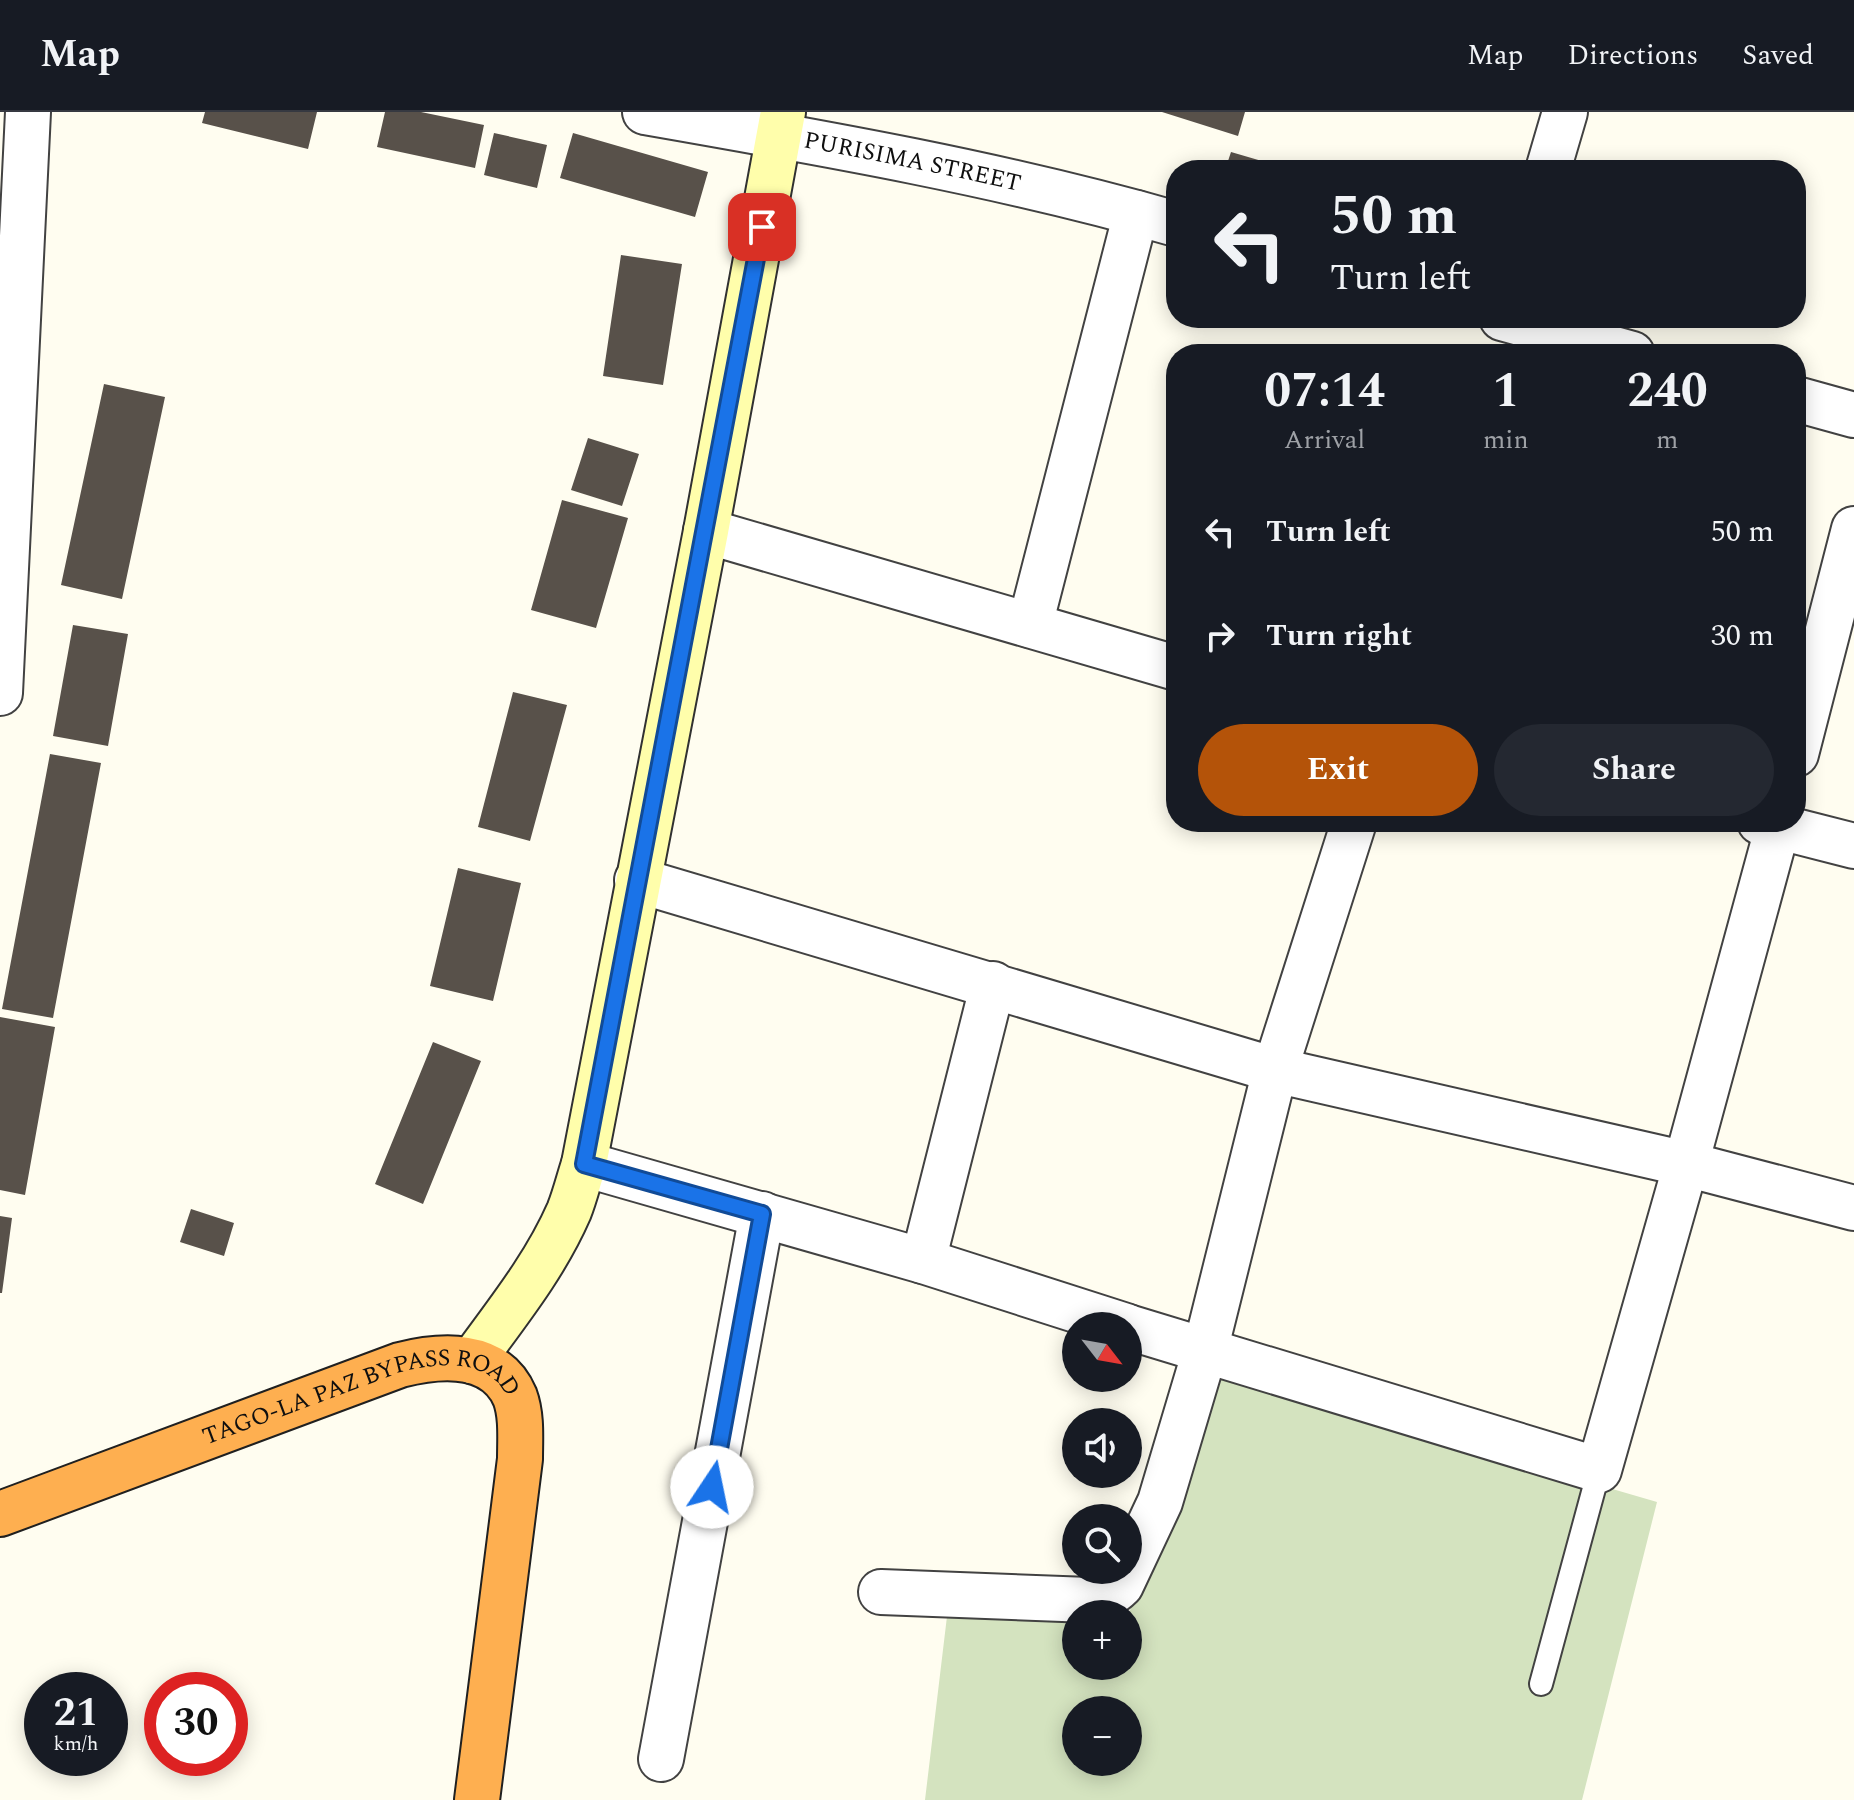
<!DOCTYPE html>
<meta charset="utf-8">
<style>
:root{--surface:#171b24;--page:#242831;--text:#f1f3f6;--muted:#9ea1a6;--line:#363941;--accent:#b45309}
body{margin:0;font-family:Spectral,serif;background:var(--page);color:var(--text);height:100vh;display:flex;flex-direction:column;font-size:30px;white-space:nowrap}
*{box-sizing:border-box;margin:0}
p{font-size:26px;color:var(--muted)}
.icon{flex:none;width:44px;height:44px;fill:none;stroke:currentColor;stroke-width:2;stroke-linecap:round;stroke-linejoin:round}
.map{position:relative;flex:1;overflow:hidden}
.side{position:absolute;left:1166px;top:232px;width:640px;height:488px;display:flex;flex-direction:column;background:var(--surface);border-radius:32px;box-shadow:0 4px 20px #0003}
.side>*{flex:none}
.guide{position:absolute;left:1166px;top:48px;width:640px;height:168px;border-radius:32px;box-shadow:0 4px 20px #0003;background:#171b24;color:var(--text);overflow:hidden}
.needle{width:52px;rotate:121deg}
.buttons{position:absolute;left:1062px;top:1200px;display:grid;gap:16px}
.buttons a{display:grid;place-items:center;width:80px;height:80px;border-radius:50%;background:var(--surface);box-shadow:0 4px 20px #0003;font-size:40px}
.speed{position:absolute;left:24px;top:1560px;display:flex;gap:16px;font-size:40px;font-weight:700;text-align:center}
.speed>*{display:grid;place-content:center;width:104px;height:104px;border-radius:50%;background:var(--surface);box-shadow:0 4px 20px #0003;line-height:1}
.speed small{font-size:20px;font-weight:400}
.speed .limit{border:12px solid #d22;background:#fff;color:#111}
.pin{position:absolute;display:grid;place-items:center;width:68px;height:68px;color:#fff;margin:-34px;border-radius:16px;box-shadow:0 4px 12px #0006}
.me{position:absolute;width:88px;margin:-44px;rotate:11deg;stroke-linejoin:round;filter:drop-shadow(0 0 6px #0008)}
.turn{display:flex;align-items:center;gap:28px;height:168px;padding:0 32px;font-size:36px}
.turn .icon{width:104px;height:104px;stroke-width:2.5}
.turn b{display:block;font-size:56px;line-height:68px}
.eta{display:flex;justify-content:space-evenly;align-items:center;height:136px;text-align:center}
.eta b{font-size:48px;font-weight:700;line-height:56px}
.button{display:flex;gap:16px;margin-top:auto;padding:16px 32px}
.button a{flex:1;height:92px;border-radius:48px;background:var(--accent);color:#fff;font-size:32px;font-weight:700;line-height:92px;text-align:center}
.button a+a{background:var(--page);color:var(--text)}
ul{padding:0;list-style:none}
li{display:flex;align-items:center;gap:24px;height:104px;padding:0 32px}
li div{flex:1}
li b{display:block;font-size:30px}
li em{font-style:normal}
header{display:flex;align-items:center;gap:48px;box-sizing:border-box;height:112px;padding:0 40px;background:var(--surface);border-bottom:2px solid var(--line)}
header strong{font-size:38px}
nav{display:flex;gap:44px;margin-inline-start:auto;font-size:28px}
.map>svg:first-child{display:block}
.cemetery{fill:#d4e3bf;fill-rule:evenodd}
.building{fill:#58514a}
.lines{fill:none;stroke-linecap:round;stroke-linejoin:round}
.lane-casing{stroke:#424242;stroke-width:26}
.street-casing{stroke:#424242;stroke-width:48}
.secondary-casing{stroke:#313131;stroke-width:48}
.highway-casing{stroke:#202020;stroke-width:48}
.lane{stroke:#fff;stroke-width:22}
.street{stroke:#fff;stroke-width:44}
.secondary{stroke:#fffeab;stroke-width:44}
.highway{stroke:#feaf50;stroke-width:44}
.route-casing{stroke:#114b97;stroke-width:20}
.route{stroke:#1a73e8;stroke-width:14}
.labels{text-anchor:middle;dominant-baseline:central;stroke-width:8;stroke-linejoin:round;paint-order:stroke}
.street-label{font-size:24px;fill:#0f0f0f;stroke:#fff}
</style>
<header>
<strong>Map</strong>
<nav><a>Map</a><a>Directions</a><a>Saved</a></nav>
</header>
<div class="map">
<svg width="1854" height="1688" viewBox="0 0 1854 1688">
<rect width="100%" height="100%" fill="#fffdf0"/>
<!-- cemetery -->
<path class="cemetery" d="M 1217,1262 L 1657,1390 L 1582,1688 L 925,1688 L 948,1496 L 1076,1502 L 1076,1554 L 1128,1554 L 1128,1504 ZM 1076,1598 L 1128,1598 L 1128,1650 L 1076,1650 Z"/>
<!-- building -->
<path class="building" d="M 205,0 L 317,0 L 308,37 L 202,11 Z
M 385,0 L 421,0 L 484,13 L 475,56 L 377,35 Z
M 1162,0 L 1245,0 L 1238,24 Z
M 494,21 L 547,33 L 537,76 L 484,63 Z
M 573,21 L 708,60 L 695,105 L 560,66 Z
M 1231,40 L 1289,57 L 1288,58 L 1225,58 Z
M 621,143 L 682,152 L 663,273 L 603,264 Z
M 104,272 L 165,285 L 122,487 L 61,473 Z
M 588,326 L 639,342 L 622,394 L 571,378 Z
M 562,388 L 628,406 L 596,516 L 531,498 Z
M 73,513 L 128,522 L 108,634 L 53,624 Z
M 513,580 L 567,593 L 530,729 L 478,715 Z
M 50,642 L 101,651 L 53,906 L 2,897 Z
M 458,756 L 521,771 L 493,889 L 430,874 Z
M 0,905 L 55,915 L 25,1083 L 0,1078 Z
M 433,930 L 481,949 L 423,1092 L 375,1072 Z
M 191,1097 L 234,1111 L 224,1144 L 180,1130 Z
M 0,1104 L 12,1106 L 2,1181 L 0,1181 Z"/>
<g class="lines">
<!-- lane casing -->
<g class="lane-casing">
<path id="lane" d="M 1541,1572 L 1599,1358"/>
</g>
<!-- street casing -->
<g class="street-casing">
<g id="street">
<path id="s1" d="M 645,0 C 823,31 1002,62 1176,112"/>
<path d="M 1548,58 L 1565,0"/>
<path d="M 1502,206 L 1632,242"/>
<path d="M 1796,287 L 1854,303"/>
<path d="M 706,419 L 1176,556"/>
<path d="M 1030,513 L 1136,101"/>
<path d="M 0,581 L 28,0"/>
<path d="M 1796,642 L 1854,417"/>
<path d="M 1760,710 L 1854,734"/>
<path d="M 637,768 L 1275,958 L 1686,1052 L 1854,1096"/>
<path d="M 584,1052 L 923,1149 L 1126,1214"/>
<path d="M 923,1149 L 993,872"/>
<path d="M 1128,1215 L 1599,1358 L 1686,1052 L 1779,710"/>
<path d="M 881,1480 L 1089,1488 C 1103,1486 1111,1483 1121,1473 L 1160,1390 L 1205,1239 L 1275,958 L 1354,710"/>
<path d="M 661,1647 L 762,1102"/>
</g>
</g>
<!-- secondary casing -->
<g class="secondary-casing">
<path id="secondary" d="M 472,1249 C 507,1201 545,1154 569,1099 C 575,1084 579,1067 584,1052 L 706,419 L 783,0"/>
</g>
<!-- highway casing -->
<g class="highway-casing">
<g id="highway">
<path id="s2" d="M 0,1402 L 400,1253 C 440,1243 495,1238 515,1285 C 522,1304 520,1327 520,1347 L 477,1688"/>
</g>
</g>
<!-- lane -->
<use href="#lane" class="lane"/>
<!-- street -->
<use href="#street" class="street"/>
<!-- secondary -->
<use href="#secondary" class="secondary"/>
<!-- highway -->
<use href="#highway" class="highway"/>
</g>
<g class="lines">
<!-- route casing -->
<g class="route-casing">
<path id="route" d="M 712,1375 L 762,1102 L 584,1052 L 762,115"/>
</g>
<!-- route -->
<use href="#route" class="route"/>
</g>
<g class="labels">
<!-- street labels -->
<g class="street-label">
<text stroke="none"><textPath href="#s1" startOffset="272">PURISIMA STREET</textPath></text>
<text stroke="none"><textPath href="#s2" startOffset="386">TAGO-LA PAZ BYPASS ROAD</textPath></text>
</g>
</g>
</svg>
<div class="buttons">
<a><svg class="needle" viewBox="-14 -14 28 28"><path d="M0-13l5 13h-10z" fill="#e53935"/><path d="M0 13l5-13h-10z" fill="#9ea1a6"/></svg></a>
<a><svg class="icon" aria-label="sound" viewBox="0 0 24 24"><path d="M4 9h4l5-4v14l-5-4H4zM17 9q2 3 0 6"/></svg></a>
<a><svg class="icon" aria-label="search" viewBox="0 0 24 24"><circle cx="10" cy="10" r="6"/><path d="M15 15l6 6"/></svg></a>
<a>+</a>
<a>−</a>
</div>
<div class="speed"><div>21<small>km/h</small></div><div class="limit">30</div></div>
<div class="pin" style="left:762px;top:115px;background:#d93025"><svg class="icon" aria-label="arrive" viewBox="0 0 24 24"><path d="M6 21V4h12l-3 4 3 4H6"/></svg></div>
<svg class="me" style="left:712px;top:1375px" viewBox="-20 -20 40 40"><circle r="19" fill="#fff"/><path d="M0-13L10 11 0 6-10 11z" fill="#1a73e8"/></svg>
<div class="guide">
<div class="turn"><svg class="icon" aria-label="left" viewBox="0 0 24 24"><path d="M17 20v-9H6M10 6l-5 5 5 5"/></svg><div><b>50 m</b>Turn left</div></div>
</div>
<section class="side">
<div class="eta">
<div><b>07:14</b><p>Arrival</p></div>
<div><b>1</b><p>min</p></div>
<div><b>240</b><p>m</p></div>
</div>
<ul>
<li><svg class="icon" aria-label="left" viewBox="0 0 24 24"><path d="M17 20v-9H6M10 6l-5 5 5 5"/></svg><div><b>Turn left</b></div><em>50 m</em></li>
<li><svg class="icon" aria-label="right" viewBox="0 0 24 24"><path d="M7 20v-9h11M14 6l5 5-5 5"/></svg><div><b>Turn right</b></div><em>30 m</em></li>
</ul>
<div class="button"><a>Exit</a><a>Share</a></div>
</section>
</div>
